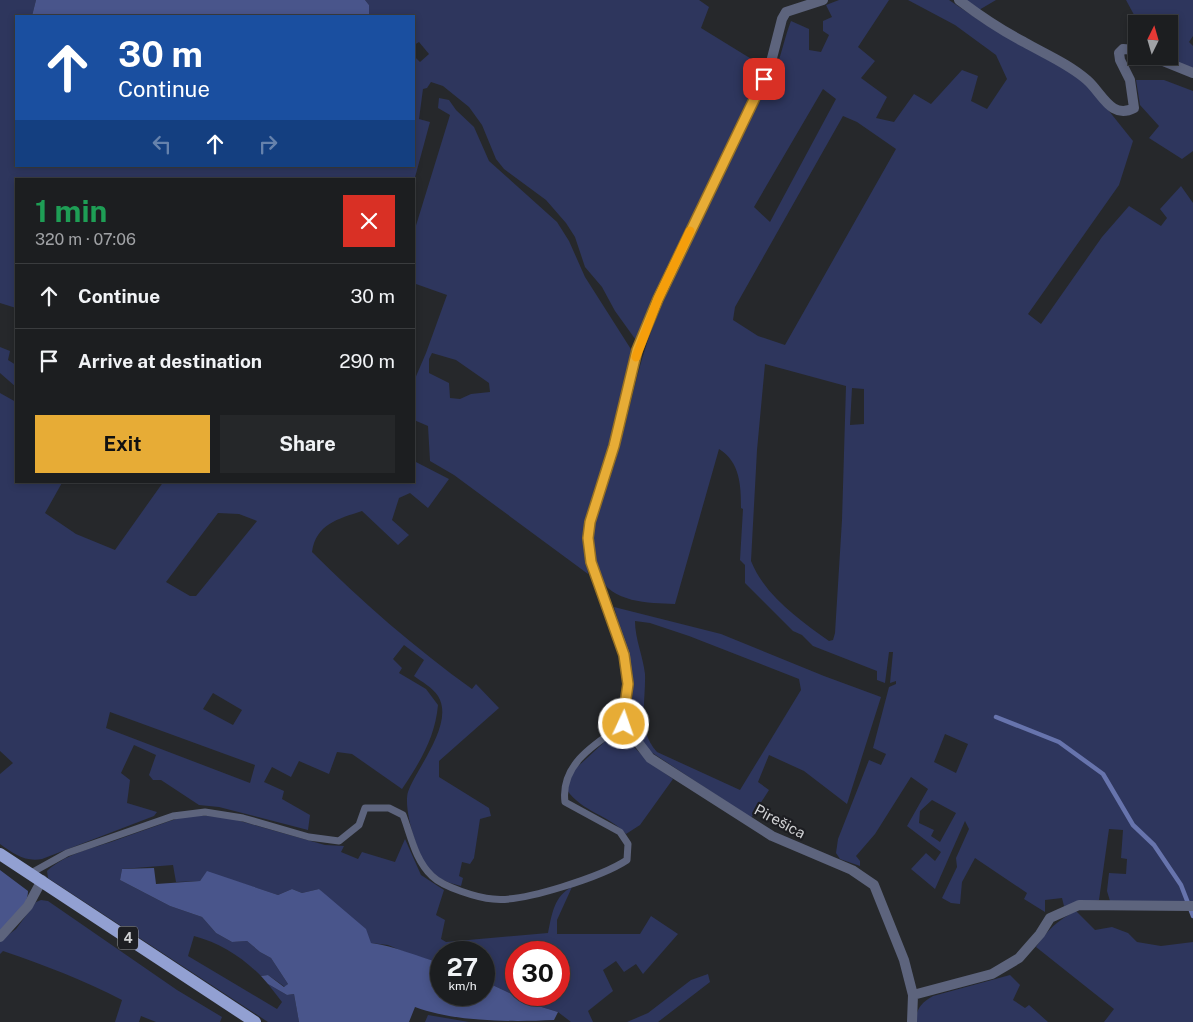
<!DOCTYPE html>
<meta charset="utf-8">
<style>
:root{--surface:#1c1e20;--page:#252729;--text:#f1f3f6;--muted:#a0a2a5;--line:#3a3c3e;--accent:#e7ac36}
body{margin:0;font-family:"Public Sans",sans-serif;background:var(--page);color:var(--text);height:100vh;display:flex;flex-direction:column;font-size:19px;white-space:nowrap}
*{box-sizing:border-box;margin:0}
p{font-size:16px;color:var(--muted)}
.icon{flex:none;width:28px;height:28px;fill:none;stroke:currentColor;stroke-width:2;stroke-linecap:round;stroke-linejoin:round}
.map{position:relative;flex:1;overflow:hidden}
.panel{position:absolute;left:15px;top:178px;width:400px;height:305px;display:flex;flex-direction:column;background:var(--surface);border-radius:0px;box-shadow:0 2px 8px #0003,0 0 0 1px var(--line)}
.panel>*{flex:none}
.guide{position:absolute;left:15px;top:15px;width:400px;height:152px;border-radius:0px;box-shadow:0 2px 8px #0003,0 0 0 1px var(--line);background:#1a4fa0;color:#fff;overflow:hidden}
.needle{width:32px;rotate:5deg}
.tools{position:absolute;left:1128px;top:15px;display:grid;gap:10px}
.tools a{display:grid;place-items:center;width:50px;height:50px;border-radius:0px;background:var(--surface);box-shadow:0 2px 8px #0003,0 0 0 1px var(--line);font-size:25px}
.speed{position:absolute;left:430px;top:941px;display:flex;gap:10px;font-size:25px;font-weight:700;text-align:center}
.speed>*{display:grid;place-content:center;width:65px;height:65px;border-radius:50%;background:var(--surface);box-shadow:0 2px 8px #0003,0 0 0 1px var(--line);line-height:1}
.speed small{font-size:12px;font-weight:400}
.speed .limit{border:8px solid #d22;background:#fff;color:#111}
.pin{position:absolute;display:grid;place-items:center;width:42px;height:42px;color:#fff;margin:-21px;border-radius:10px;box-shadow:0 2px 8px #0006}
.me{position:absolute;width:55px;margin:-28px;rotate:3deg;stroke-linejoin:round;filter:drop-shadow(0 0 4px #0008)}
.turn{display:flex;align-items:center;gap:18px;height:105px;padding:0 20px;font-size:22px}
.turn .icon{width:65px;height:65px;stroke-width:2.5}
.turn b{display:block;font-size:35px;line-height:42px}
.lanes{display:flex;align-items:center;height:48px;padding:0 20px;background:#0003;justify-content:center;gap:25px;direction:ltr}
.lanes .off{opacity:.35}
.round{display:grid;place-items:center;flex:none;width:52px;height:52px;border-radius:0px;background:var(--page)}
.headline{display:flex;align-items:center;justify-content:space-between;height:85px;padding:0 20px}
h1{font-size:30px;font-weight:700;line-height:38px;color:#1e9e55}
.button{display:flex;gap:10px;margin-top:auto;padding:10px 20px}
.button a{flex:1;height:58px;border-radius:0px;background:var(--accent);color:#111;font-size:20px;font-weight:700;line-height:58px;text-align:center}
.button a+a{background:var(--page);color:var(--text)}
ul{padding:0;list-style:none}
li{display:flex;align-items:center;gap:15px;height:65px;padding:0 20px;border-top:1px solid var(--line)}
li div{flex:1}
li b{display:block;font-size:19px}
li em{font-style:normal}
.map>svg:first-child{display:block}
.green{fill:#2e365d;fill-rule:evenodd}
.forest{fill:#49558b}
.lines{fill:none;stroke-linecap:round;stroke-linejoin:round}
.stream{stroke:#6774ad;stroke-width:4.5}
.service{stroke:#5d647d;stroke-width:7}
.minor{stroke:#5d647d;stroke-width:10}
.primary{stroke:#92a0d2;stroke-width:12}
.route-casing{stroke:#967023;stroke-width:12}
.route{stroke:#e7ac36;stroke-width:9}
.slow{stroke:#f59e0b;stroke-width:9}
.labels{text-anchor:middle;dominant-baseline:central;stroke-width:4.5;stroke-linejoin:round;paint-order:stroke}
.shield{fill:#1d1e22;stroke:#9b9c9f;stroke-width:1}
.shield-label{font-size:14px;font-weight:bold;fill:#d1d2d4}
.street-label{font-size:15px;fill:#d1d2d4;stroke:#1d1e22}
</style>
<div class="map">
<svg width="1193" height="1022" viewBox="0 0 1193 1022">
<rect width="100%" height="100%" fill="#26282b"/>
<!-- green -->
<path class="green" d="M 0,0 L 36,0 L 32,16 L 16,16 L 16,166 L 414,166 L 414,56 L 420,62 L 429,54 L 419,42 L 414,45 L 414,16 L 369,16 L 369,5 L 365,0 L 699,0 L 709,7 L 701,28 L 766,68 L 638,343 L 615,311 L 602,287 L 585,267 L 575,237 L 566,223 L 546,200 L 504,169 L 496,159 L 482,125 L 469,107 L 443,86 L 431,82 L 427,88 L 423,89 L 419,119 L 430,122 L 414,181 L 414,179 L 16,179 L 16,308 L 0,303 Z
M 839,0 L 889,0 L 858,47 L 875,61 L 861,78 L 887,97 L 876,118 L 894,122 L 914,94 L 931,104 L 962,70 L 978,76 L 971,101 L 987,109 L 1007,79 L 996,55 L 955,25 L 908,0 L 949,0 L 985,24 L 1081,76 L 1133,141 L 1119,185 L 1028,314 L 1041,324 L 1102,237 L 1129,206 L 1161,226 L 1167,218 L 1160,209 L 1181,186 L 1193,203 L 1193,902 L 1110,901 L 1107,891 L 1109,873 L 1126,874 L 1127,859 L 1121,858 L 1123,830 L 1109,829 L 1099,900 L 1064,906 L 1062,898 L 1045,900 L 1045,912 L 1024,899 L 1027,893 L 975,858 L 962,882 L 960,904 L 951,903 L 942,898 L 957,867 L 956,858 L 969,829 L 965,821 L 935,889 L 911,869 L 926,853 L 935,861 L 941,852 L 907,826 L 928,789 L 911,777 L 875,834 L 856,856 L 860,861 L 860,866 L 840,859 L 836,853 L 838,839 L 869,760 L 881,765 L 886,754 L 873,748 L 889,687 L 896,684 L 896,681 L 890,683 L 893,652 L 889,652 L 885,683 L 877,680 L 877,671 L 813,646 L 802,635 L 793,631 L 745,583 L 745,565 L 740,560 L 743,509 L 741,508 C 741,485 740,462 719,449 L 675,604 C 648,603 612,603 598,575 C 580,540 605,496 615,462 C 629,416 636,369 654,324 C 681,257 714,193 746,129 C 755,109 768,88 776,68 C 782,53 785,36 791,21 L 809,29 L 809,50 L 821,52 L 829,35 L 823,31 L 823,21 L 832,17 L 826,5 ZM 823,89 L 836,99 L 770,222 L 754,207 ZM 843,116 L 857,122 L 896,149 L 785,345 L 758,336 L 733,320 L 735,307 ZM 765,364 L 846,386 L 842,520 L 835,633 L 833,640 L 829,641 C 800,620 765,596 751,561 L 757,450 ZM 852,388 L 864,389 L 864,424 L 850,425 ZM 945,734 L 968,744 L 956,773 L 934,762 ZM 932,800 L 956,813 L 940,842 L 931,836 L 934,830 L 919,823 L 920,811 Z
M 964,0 L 996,0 L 979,10 Z
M 1126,0 L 1193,0 L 1193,36 L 1189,42 L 1193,46 L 1193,70 L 1153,56 L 1169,56 L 1169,24 L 1139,24 Z
M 1136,80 L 1164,80 L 1193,91 L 1193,151 L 1182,159 L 1149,138 L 1159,126 L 1140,105 Z
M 439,98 L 449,100 L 456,110 L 474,127 L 489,161 L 557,222 L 569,241 L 585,277 L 634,354 L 603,471 L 589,506 L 585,546 L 588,574 L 454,475 L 430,461 L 428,426 L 414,420 L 414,381 L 426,353 L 447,295 L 416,284 L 414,288 L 414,232 L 450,115 L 438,108 ZM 432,353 L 456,360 L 489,383 L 490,392 L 471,394 L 460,399 L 450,398 L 449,383 L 429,373 L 429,359 Z
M 0,347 L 10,351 L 8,360 L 16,365 L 16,387 L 0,373 Z
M 0,393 L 16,402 L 16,481 L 63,481 L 45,513 L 76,534 L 115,550 L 164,481 L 414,481 L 414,461 L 449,479 L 428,508 L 410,493 L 399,498 L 392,520 L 409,535 L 398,545 L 362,511 C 338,519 316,524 312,552 C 362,602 415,648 472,689 L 476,684 L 499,708 L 439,761 L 439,777 L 489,808 L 491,816 L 480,819 L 474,858 L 470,864 L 462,862 L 459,876 L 463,878 L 461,886 C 449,883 437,879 428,868 C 417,855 403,808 408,792 C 417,767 455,723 438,696 C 432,687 422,682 414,676 L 424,660 L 404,645 L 393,659 L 402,668 L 399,673 L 426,689 L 438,705 C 435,738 420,762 402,789 L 352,754 L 337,752 L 329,774 L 299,761 L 291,777 L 272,767 L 264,782 L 284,791 L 282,799 L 310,815 L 308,830 L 219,807 L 199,805 L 161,780 L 153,780 L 149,775 L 156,755 L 134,745 L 121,773 L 130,780 L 127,803 L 157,812 L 154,816 L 42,859 C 25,862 14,854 0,844 L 0,774 L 13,763 L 0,751 ZM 218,513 L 239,514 L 257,521 L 196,596 L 190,596 L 166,582 ZM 213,693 L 242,710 L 233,725 L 203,709 ZM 110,712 L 255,765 L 250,783 L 106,728 Z
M 614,607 L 721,634 L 824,676 L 881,697 L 847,804 L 804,771 L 769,755 L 758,782 L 769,790 L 751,818 L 648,750 L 635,733 L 630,718 L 633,688 L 631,666 ZM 635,621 L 650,623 L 689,636 L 799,679 L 801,690 L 740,790 L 657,752 C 637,731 646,700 645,674 C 643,656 635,639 635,621 Z
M 613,734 L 621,734 L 649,762 L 673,779 L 640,825 L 626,834 C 609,815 582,812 567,790 L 573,771 Z
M 189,815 L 226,817 L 325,845 L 344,846 L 341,852 L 358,859 L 362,852 L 395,862 L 405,839 L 421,875 L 444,890 L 436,915 L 445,920 L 441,939 L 446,942 L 548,933 C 552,914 554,896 572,887 L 557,920 L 557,934 L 640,934 L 651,916 L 678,934 L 643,974 L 636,964 L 624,972 L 616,961 L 603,970 L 613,991 L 588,1011 L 593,1022 L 571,1022 L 558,1012 L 535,1005 L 484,981 L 484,952 L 441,952 L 441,963 L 412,955 L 388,945 L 371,943 L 319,889 L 302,893 L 292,889 L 278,895 L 207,872 L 200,881 L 176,882 L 173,865 L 122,869 L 120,880 L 170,906 L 202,917 L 216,933 L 232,942 L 247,941 L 260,952 L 271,958 L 288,984 L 285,987 L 268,975 L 261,976 C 242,957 220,943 194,936 L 188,956 L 277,1009 L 282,1002 L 268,984 L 287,995 L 294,994 L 299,1022 L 268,1022 L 48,878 L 47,871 C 64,855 89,849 111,842 C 137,833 162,823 189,815 ZM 516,952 L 559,952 L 559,995 L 516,995 Z
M 41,900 L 48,901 L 177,990 L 222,1017 L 220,1022 L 156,1022 L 141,1016 L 139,1022 L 115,1022 L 122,1000 C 84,980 44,965 3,951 L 0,954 L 0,941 L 16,929 L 36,902 Z
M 1076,911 L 1095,930 L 1112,927 L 1128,933 L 1137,942 L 1161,946 L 1193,942 L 1193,1022 L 1104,1022 L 1114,1009 L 1036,947 C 1046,931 1059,919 1076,911 Z
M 708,974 L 710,982 L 658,1022 L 627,1022 L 648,1013 L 691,980 Z
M 1010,975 L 1020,985 L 1013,1000 L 1025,1008 L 1029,1005 L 1048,1022 L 915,1022 C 917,1008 921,1003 933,996 Z
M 428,1015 L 469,1022 L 425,1022 Z"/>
<!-- forest -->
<path class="forest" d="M 36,0 L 365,0 L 369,5 L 369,16 L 32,16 Z
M 154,868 L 156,884 L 200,881 L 207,871 L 278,895 L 292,889 L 302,893 L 319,889 L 366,929 L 371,943 C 395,946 418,957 441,963 L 441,995 L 484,995 L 484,981 L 535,1005 L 558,1012 L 554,1020 C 511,1022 455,1022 415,1007 L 409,1022 L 299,1022 L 294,994 L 287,995 L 268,984 L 261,976 L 268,975 L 284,987 L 288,984 L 271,958 L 260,952 L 247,941 L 232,942 L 216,933 L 202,917 L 170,906 L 120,880 L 122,869 Z
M 0,870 L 28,891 C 28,907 11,921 0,933 Z"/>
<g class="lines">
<!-- stream -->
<path class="stream" d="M 996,717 L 1059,742 L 1103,774 L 1133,825 L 1154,845 L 1181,885 L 1193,916"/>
<!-- service -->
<path class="service" d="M 31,873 L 67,853 L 173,816 L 205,812 L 243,818 L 309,837 L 339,841 L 359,825 L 365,808 L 389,808 L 403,815 C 411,836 415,860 432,876 C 443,887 478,898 493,899 C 522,903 603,876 627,860 L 628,844 L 620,832 L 565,802 C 560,764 596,743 624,724"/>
<!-- minor -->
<path class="minor" d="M 823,0 L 786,12 L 782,19 L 770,66 L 658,299 L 637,350 L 614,446 L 590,522 L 588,538 L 591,562 L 625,655 L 628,684 L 624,712 L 624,724 L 650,758 L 772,836 L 852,870 L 874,885 L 904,960 L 913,995 L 912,1022
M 959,0 C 980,16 1001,30 1024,42 C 1045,54 1069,64 1087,80 C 1102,93 1111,120 1134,108 L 1130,80 L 1120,60 L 1119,53 L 1123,49 L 1136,50
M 1151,56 L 1193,73
M 0,937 L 28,906 L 42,880
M 913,995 L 992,974 L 1019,958 L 1040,934 L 1050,918 L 1079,905 L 1193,906"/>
<!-- primary -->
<path class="primary" d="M 0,854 L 255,1022"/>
</g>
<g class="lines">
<!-- route casing -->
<g class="route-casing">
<path id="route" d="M 624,724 L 624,712 L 628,684 L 624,655 L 591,562 L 588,538 L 590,522 L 614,446 L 637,350 L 658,299 L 764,79"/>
</g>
<!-- route -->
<use href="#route" class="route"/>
<!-- slow -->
<path class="slow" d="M 636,357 L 658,299 L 690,231"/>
</g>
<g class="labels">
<!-- shield labels -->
<rect class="shield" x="118" y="926.5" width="20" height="23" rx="4"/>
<g class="shield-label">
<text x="128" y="938">4</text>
</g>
<!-- street labels -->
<g class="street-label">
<text transform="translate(780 821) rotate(28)">Pirešica</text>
</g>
</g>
</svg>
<div class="tools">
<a><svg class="needle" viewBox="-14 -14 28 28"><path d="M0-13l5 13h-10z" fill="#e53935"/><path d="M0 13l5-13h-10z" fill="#a0a2a5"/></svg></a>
</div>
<div class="speed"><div>27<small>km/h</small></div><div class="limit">30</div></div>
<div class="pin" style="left:764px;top:79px;background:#d93025"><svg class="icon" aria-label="arrive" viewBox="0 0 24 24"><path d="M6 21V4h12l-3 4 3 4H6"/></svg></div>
<svg class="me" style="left:624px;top:724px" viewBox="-20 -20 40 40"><circle r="17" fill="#e7ac36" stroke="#fff" stroke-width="3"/><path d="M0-11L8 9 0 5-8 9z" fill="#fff"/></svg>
<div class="guide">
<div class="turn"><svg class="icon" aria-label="ahead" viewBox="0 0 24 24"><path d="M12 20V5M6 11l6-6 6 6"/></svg><div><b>30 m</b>Continue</div></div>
<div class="lanes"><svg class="icon off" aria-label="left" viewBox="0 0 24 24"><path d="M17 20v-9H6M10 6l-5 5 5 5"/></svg><svg class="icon" aria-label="ahead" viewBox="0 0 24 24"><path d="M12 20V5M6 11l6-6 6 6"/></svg><svg class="icon off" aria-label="right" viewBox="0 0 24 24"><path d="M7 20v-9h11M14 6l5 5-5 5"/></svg></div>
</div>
<section class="panel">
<div class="headline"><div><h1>1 min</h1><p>320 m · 07:06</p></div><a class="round" style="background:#d93025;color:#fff"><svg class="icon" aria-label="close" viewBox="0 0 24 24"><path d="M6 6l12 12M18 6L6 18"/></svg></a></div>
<ul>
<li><svg class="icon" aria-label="ahead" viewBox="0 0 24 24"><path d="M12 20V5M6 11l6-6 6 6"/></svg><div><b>Continue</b></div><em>30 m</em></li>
<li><svg class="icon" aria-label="arrive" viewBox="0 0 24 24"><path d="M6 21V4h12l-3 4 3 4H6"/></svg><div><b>Arrive at destination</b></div><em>290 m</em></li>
</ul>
<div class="button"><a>Exit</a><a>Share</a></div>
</section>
</div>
